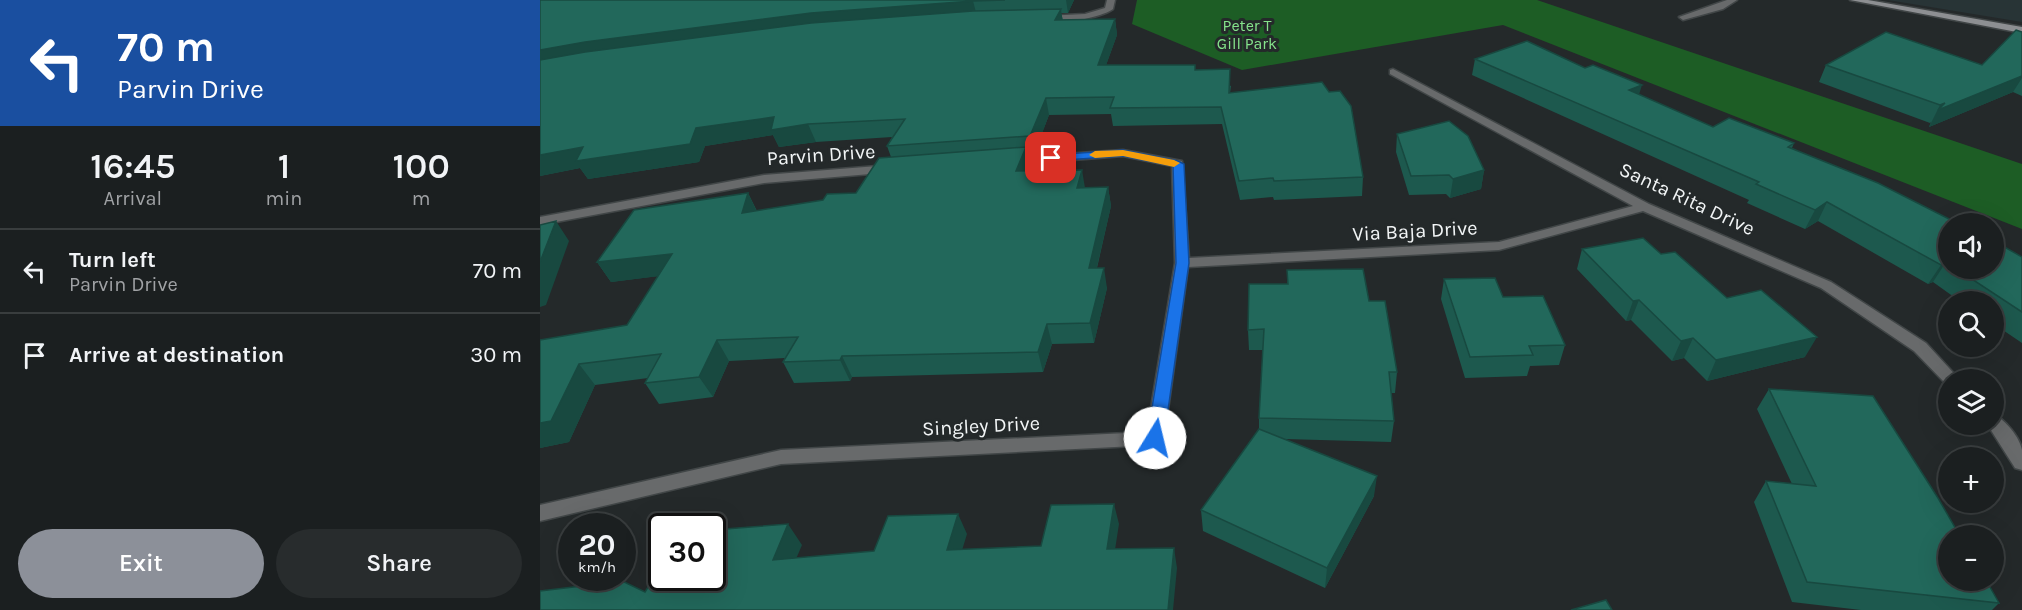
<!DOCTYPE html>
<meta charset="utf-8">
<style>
:root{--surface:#1b1f20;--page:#282c2d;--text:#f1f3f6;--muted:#a0a2a5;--line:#393d3e;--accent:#8c9099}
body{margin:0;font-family:Karla,sans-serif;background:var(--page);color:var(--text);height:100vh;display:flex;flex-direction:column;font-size:22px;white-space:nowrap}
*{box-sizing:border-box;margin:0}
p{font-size:20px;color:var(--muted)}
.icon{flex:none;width:33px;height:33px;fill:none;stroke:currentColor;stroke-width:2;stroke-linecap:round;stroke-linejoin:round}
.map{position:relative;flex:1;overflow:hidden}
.details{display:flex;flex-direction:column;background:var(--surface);width:540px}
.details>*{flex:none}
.banner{background:#1a4fa0;color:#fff;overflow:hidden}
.tools{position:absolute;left:1398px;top:213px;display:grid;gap:12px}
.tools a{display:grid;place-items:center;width:66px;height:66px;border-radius:50%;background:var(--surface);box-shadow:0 6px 24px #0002,0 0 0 2px var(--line);font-size:30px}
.speed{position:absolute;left:18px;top:513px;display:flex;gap:12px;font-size:30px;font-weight:700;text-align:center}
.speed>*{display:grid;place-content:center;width:78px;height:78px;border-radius:50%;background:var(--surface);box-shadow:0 6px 24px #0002,0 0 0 2px var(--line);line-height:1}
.speed small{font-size:15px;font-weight:400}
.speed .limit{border:3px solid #111;border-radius:9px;background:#fff;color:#111}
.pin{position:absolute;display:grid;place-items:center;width:51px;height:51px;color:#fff;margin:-26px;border-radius:12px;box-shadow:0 3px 9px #0006}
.me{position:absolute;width:66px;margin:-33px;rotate:9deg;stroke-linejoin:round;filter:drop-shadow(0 0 4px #0008)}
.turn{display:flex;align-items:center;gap:21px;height:126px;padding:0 18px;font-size:27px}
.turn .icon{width:78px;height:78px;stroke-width:2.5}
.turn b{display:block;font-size:42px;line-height:51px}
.eta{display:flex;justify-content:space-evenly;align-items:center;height:102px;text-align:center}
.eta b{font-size:36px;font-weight:600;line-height:42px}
.primary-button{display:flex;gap:12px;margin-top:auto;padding:12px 18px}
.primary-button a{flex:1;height:69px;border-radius:36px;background:var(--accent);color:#fff;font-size:24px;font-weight:600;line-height:69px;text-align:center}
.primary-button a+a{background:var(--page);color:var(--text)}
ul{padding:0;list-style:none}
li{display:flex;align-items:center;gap:18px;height:84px;padding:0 18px;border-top:2px solid var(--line)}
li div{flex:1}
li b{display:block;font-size:22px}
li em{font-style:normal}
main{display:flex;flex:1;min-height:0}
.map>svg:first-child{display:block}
.built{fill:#283436}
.green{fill:#1d5d25}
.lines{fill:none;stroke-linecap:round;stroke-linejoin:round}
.street-casing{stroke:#414647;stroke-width:3}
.secondary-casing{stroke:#414647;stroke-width:3}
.street{fill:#686a6b;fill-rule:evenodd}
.secondary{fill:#8d8f92;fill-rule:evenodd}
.wall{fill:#1d594e}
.shaded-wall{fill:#184940}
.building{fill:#22685b;stroke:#184940;stroke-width:1.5}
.route{fill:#1a73e8;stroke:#114b97;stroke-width:1.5}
.slow{fill:#f59e0b}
.labels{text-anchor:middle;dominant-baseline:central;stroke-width:6;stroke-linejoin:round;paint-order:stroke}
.far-park-label{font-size:16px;fill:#85e38b;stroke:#24292a}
.street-label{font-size:20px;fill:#f2f5f6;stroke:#24292a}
</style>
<main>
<section class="details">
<div class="banner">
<div class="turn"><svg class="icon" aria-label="left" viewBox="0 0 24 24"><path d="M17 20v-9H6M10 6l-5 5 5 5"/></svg><div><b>70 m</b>Parvin Drive</div></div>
</div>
<div class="eta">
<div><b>16:45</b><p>Arrival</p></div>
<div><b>1</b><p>min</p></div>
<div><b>100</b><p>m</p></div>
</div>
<ul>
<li><svg class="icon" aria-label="left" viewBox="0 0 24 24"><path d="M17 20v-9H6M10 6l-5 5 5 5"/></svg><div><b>Turn left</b><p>Parvin Drive</p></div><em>70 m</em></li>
<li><svg class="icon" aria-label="arrive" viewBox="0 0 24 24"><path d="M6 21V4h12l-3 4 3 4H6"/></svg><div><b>Arrive at destination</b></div><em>30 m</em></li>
</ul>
<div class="primary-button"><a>Exit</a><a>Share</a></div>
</section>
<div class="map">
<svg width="1482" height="610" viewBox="0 0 1482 610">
<rect width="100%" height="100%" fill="#24292a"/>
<!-- built -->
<path class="built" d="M 1348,0 L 1482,0 L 1482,22 Z"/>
<!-- green -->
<path class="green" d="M 597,0 L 997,0 L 1482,164 L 1482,229 L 963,25 L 702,70 L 592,24 Z"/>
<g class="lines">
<!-- street casing -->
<g class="street-casing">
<path id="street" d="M 567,0 L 575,0 L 573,9 C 561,18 512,27 500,19 L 504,16 L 545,14 L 565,8 Z
M 1187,0 L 1197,0 L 1183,9 L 1143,20 L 1139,17 Z
M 853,69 L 1109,204 L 1291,282 L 1386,343 L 1420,380 L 1408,380 L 1408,385 L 1406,384 L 1374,351 L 1281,288 L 1103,211 L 959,250 L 648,267 L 624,438 L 621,443 L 615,445 L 241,464 L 0,521 L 0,505 L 241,450 L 607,432 L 635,263 L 632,166 L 583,156 L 470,165 L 464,161 L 466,158 L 583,150 L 642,161 L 649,258 L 959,242 L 1093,206 L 850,74 L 850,70 Z
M 350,165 L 356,169 L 354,172 L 224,183 L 0,225 L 0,217 L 224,175 Z
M 1454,415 C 1465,419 1480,438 1482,450 C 1482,456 1482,464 1482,470 L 1475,468 L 1447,424 L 1454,424 Z"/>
</g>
<!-- secondary casing -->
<g class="secondary-casing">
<path id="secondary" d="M 1310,0 L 1328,0 L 1482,27 L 1482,33 Z"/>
</g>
<!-- street -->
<use href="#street" class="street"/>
<!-- secondary -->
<use href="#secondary" class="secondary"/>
</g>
<!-- wall -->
<path class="wall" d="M 0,0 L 534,0 L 528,13 L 521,13 L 523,20 L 575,19 L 577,35 L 566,65 L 655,70 L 691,86 L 690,93 L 823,177 L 822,196 L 734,200 L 733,197 L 700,200 L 682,124 L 573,126 L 571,114 L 509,115 L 494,154 L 487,154 L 490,165 L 488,170 L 545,187 L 568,187 L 571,206 L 557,268 L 567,288 L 554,343 L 512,344 L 503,372 L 312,377 L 310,381 L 254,383 L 243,362 L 245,358 L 189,361 L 173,397 L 119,404 L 105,383 L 108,378 L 55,385 L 29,442 L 0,448 L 0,340 L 87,325 L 118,276 L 71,282 L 57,262 L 208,193 L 217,211 L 283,200 L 316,193 L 351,157 L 347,146 L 352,137 L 276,142 L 239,147 L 233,135 L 165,146 L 159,162 L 48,179 L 40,168 L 0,176 Z
M 1482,32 L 1482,96 L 1473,92 L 1389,127 L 1391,122 L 1390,123 L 1279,82 L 1286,65 L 1442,65 Z
M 935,59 L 1045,68 L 1099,95 L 1173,127 L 1254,143 L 1252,148 L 1408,224 L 1408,268 L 1454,268 L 1482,257 L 1482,343 L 1454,324 L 1454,302 L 1421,302 L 1393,282 L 1388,284 L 1278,221 L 1265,229 L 1207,203 L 1209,200 L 932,75 Z
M 857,134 L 944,170 L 941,189 L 910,198 L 906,194 L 869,195 L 856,152 Z
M 1042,249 L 1121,254 L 1187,298 L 1265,357 L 1167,381 L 1144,358 L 1132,361 L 1091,320 L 1086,321 L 1037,269 Z
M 747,270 L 829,301 L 857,372 L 855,393 L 851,393 L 854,421 L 851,442 L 745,439 L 834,496 L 785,588 L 663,531 L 661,510 L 719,429 L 719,418 L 723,350 L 709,350 L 708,330 L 747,284 Z
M 904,279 L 963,297 L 1025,345 L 1019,365 L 990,366 L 987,376 L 925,378 L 901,299 Z
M 1229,389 L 1459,603 L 1452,610 L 1321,610 L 1252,602 L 1214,502 L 1226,481 L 1252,484 L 1217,409 Z"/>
<!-- shaded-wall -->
<path class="shaded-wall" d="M 526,0 L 534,0 L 528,13 Z
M 433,1 L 437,16 L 0,68 L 0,50 L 45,42 L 271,13 Z
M 521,9 L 523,24 L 515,20 Z
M 575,19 L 577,35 L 560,82 L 558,65 Z
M 1482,76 L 1482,78 L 1473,92 L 1389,127 L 1400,105 Z
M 1102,85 L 1097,101 L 1089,90 Z
M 506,98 L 509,115 L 494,154 L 490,136 Z
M 234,117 L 268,124 L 276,142 L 239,147 L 233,135 L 165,146 L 159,162 L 48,179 L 40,168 L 0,176 L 0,155 L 43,147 L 156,128 Z
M 486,147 L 490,165 L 481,189 L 476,171 Z
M 542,170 L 545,188 L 537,188 Z
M 944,170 L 941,189 L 910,198 L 913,179 Z
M 568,187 L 571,206 L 552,288 L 549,268 Z
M 208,193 L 217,212 L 202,213 Z
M 1287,202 L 1278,221 L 1265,229 L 1275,210 Z
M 16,221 L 29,241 L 6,305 L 0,307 L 0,262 Z
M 132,254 L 144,273 L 71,282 L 57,262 Z
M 1406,262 L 1393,282 L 1388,284 L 1401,265 Z
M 564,268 L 567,288 L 554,343 L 550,323 Z
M 1099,300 L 1091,320 L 1086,321 L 1093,301 Z
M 507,324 L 512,344 L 503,372 L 498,352 Z
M 1277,337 L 1265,357 L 1167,381 L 1176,360 Z
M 1153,338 L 1144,358 L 1132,361 L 1141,341 Z
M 177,340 L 189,361 L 173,397 L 159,377 Z
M 302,356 L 312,377 L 310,381 L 300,360 Z
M 39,364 L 55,385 L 29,442 L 0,448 L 0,423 Z
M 837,476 L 834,496 L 785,588 L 787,568 Z
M 574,504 L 579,524 L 572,569 L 567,549 Z
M 418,514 L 427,534 L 416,570 L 407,550 Z
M 248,524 L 262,545 L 247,580 L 233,560 Z
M 634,548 L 637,568 L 633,610 L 628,610 Z"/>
<!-- building -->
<path class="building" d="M 0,0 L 465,0 L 433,1 L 271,13 L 45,42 L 0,50 Z
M 521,9 L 515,20 L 575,19 L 558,65 L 655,65 L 655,70 L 690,69 L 689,93 L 782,82 L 789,92 L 800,91 L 811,106 L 823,177 L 734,181 L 733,178 L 699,181 L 681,107 L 570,108 L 574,97 L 506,98 L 490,136 L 347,146 L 365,119 L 268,124 L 231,130 L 234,117 L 156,128 L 150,144 L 36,161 L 43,147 L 0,155 L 0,60 L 45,52 L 271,23 L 433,11 Z
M 1476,30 L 1482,32 L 1482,76 L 1398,110 L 1405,103 L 1400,105 L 1286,65 L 1346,32 L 1442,65 Z
M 987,41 L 1045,68 L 1053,65 L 1102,85 L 1089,90 L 1173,127 L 1189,118 L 1254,143 L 1248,147 L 1338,183 L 1419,224 L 1408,224 L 1408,264 L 1406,262 L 1401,265 L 1287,202 L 1275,210 L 1216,184 L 1219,182 L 935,59 Z
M 909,121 L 928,136 L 944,170 L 913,179 L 909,175 L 871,176 L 857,134 Z
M 486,147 L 476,171 L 542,170 L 537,188 L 568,187 L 549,268 L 564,268 L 550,323 L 507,324 L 498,352 L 302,356 L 300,360 L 243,362 L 258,337 L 177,340 L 159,377 L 105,383 L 121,354 L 39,364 L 11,421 L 0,423 L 0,340 L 87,325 L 132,254 L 57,262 L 94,210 L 208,193 L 202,213 L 283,200 L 287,194 L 316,193 L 339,158 Z
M 16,221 L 0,262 L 0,225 Z
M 1103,238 L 1121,254 L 1135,252 L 1187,298 L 1221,290 L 1277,337 L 1176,360 L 1153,338 L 1141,341 L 1099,300 L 1093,301 L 1042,249 Z
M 1454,241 L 1482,257 L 1482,312 L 1415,268 L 1454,268 Z
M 823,269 L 829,301 L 845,301 L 857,372 L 849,372 L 854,421 L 719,418 L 724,329 L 708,330 L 709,284 L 748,284 L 747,270 Z
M 955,278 L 963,297 L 1003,296 L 1025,345 L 989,346 L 993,355 L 930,357 L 904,279 Z
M 1229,389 L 1333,396 L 1398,498 L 1420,536 L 1408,536 L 1408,580 L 1446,580 L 1459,603 L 1267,582 L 1226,481 L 1276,486 Z
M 719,429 L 837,476 L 787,568 L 661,510 Z
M 574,504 L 567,549 L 634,548 L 628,610 L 0,610 L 0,591 L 50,585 L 54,578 L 76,578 L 105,592 L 122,565 L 122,578 L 172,578 L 172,530 L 248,524 L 233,560 L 334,551 L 348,516 L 418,514 L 407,550 L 501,546 L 511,505 Z
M 1066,600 L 1072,610 L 1031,610 Z"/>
<!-- route -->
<path class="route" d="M 583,150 L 638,161 L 644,164 L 649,263 L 624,438 L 621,442 L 615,444 L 610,442 L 607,438 L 636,263 L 633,166 L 583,156 L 511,161 L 506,158 L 511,155 Z"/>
<!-- slow -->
<path class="slow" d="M 583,150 L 634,160 L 640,163 L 634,167 L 583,156 L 555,158 L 549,155 L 555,151 Z"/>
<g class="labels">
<!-- far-park labels -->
<g class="far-park-label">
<text x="707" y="25">Peter T<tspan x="707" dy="18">Gill Park</tspan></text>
</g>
<!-- street labels -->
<g class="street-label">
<text transform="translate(281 155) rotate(-4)">Parvin Drive</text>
<text transform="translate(1147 199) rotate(25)">Santa Rita Drive</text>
<text transform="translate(875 231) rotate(-3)">Via Baja Drive</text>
<text transform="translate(441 426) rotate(-3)">Singley Drive</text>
</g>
</g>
</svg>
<div class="tools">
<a><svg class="icon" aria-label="sound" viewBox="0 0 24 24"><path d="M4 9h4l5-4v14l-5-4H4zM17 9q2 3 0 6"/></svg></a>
<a><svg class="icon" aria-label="search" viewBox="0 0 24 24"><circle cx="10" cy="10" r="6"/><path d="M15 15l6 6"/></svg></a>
<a><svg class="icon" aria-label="layers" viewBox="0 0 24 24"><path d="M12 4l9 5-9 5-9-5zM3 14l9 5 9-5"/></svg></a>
<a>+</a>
<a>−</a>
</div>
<div class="speed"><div>20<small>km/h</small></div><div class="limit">30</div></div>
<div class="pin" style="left:511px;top:158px;background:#d93025"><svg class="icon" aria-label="arrive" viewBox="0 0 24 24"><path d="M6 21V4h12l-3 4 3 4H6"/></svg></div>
<svg class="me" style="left:615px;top:438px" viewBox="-20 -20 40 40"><circle r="19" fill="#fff"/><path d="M0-13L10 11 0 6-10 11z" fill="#1a73e8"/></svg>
</div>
</main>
